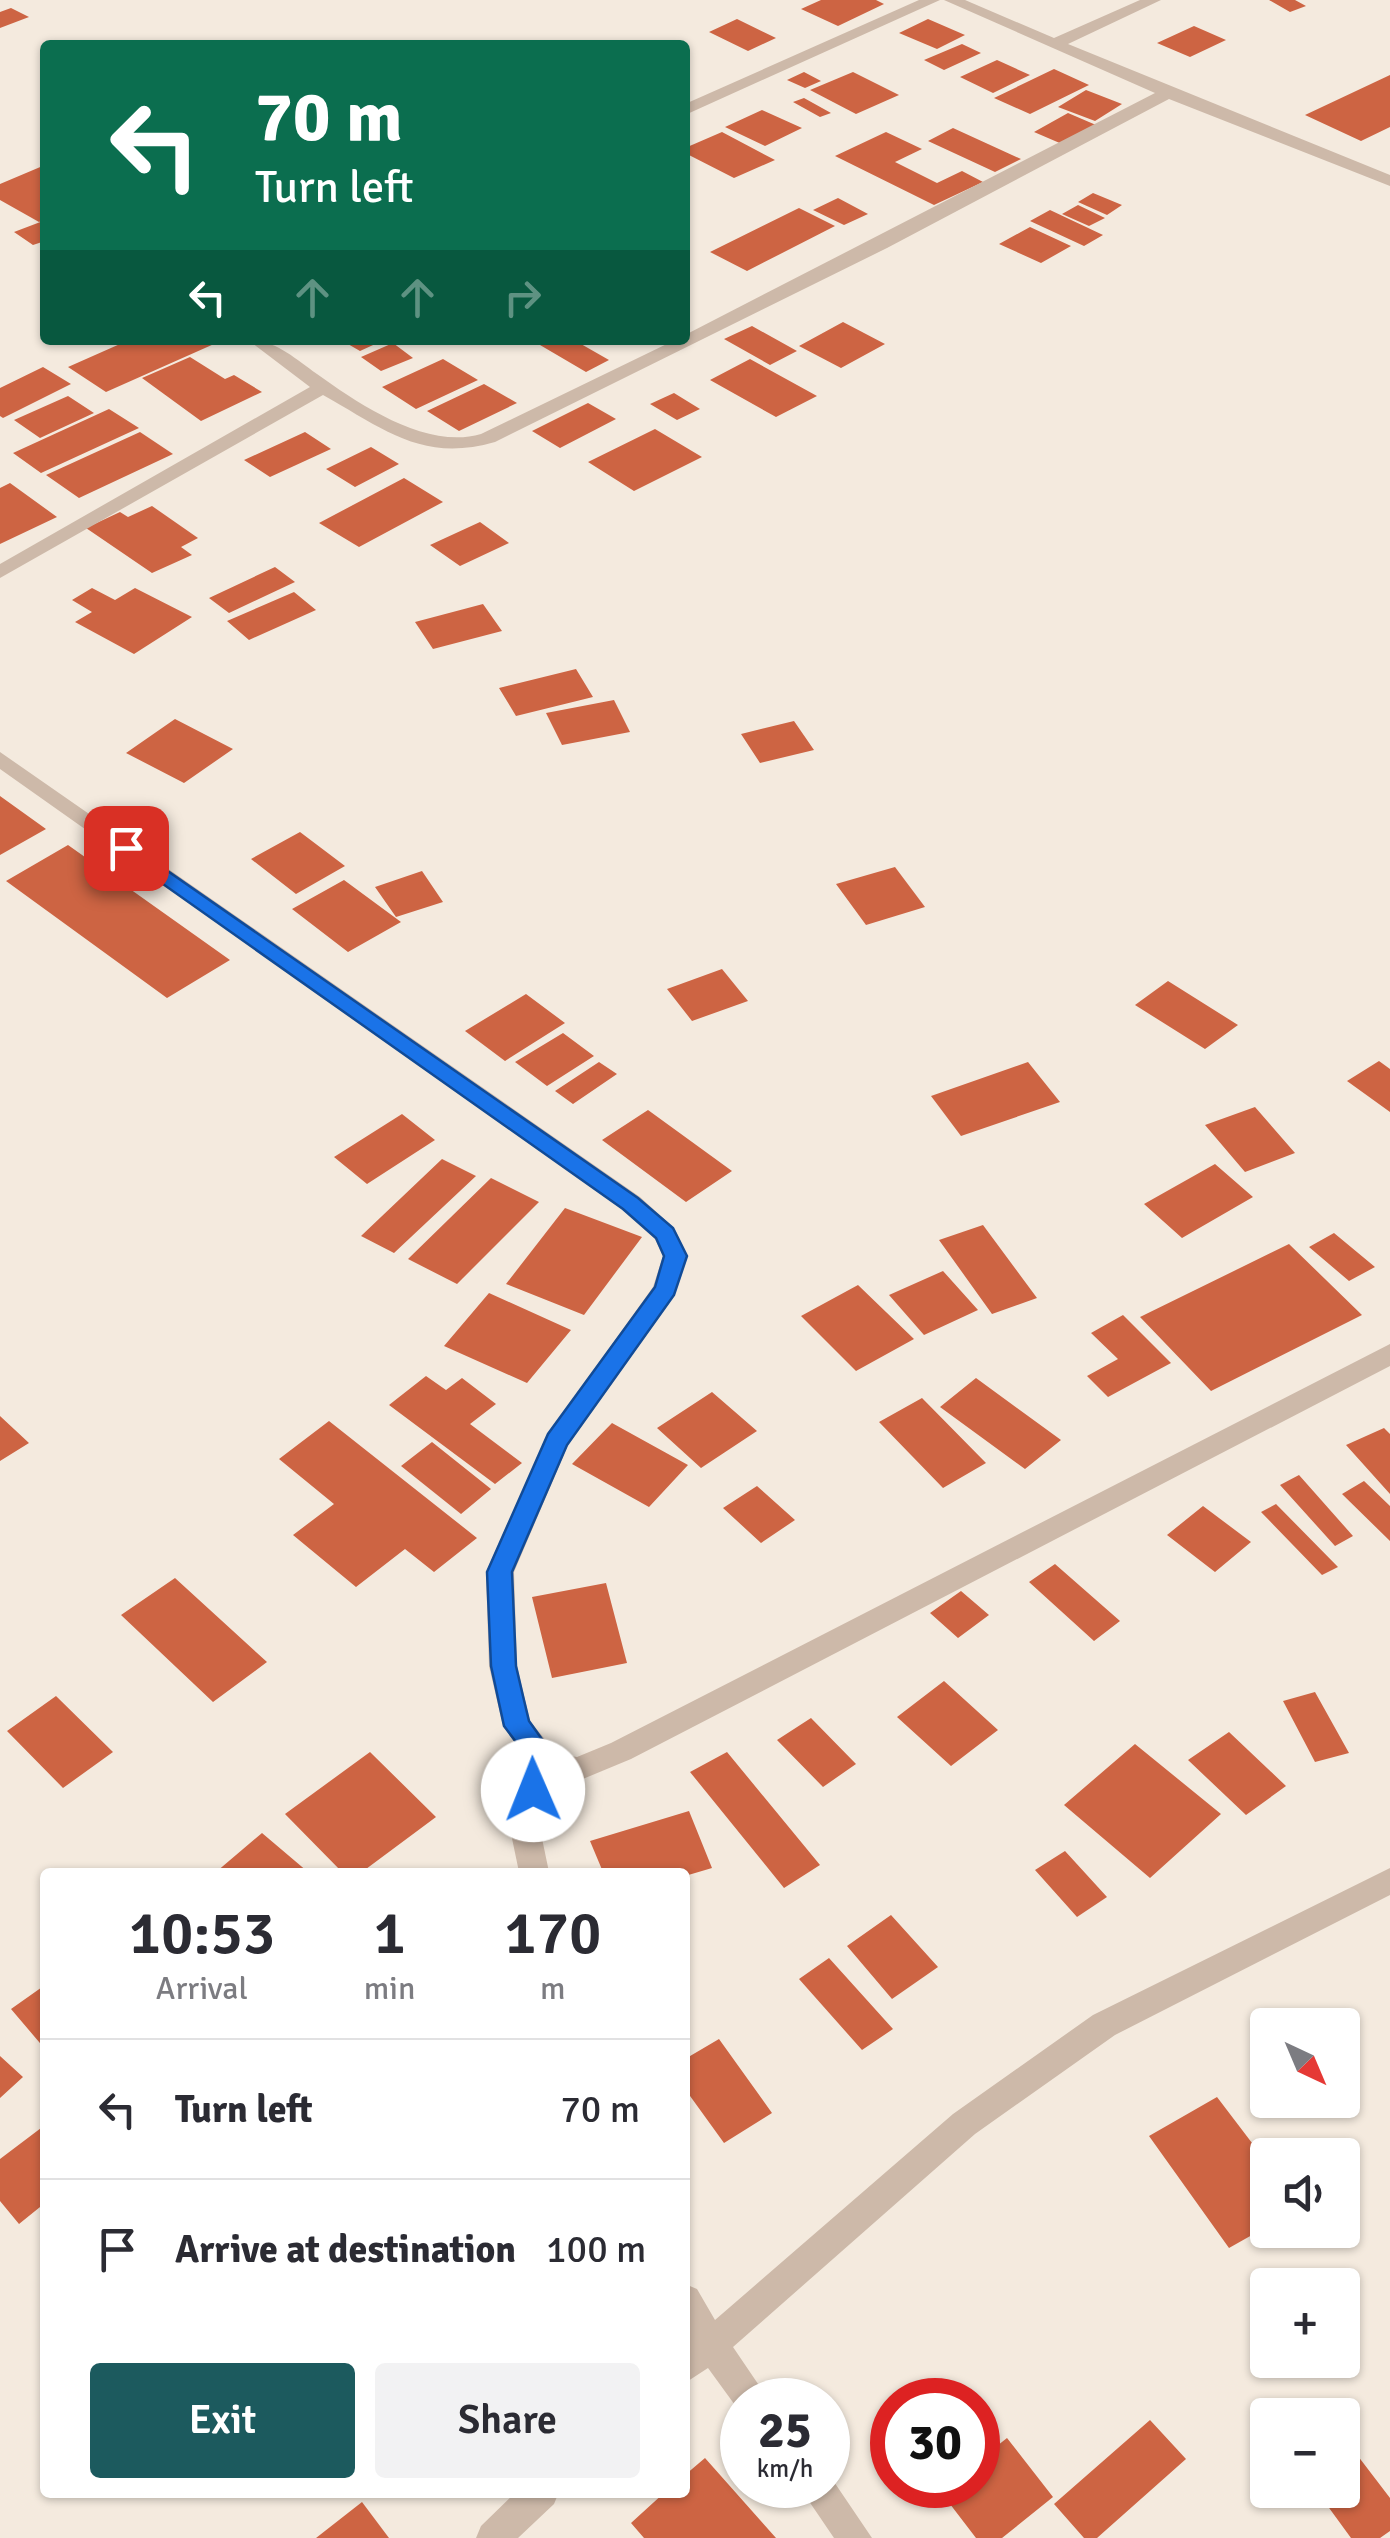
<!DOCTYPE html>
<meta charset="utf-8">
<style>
:root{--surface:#fff;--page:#f2f2f3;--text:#2b2b33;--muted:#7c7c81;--line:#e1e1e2;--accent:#1c5a5e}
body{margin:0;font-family:Signika,sans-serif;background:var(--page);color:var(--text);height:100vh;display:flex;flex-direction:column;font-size:38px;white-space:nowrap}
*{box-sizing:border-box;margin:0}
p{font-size:32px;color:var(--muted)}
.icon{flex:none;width:55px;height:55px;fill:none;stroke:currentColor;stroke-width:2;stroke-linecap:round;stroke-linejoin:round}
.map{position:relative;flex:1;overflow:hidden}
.panel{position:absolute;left:40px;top:1868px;width:650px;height:630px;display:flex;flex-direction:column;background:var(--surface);border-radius:10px;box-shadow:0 2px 8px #0004}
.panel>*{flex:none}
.guide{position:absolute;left:40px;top:40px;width:650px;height:305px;border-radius:10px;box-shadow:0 2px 8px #0004;background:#0b6e4f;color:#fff;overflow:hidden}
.needle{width:65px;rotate:136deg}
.controls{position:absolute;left:1250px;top:2008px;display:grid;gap:20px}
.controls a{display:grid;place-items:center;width:110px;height:110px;border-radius:10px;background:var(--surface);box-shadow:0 2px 8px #0004;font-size:50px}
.speed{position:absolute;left:720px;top:2378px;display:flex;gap:20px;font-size:50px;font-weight:700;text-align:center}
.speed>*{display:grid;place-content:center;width:130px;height:130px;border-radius:50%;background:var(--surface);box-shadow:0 2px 8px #0004;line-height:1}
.speed small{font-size:25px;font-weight:400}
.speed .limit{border:15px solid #d22;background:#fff;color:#111}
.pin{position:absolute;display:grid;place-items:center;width:85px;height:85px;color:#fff;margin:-42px;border-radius:20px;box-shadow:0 5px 15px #0006}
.me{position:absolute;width:110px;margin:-55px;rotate:359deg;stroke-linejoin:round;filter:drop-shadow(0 0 8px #0008)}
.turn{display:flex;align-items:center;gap:35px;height:210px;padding:0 50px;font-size:45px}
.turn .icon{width:130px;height:130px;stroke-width:2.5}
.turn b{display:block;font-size:70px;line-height:85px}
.lanes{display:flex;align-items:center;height:95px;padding:0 50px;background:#0003;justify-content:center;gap:50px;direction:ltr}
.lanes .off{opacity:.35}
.eta{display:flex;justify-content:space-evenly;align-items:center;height:170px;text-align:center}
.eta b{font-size:60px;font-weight:600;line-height:70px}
.button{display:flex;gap:20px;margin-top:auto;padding:20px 50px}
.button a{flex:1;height:115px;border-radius:10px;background:var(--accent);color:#fff;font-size:40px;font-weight:600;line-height:115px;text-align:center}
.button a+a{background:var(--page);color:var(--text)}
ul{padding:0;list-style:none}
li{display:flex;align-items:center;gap:30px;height:140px;padding:0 50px;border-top:2px solid var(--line)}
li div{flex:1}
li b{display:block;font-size:38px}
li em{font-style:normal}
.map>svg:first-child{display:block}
.building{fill:#cd6443}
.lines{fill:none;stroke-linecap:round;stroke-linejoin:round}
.minor{fill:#cdb9a9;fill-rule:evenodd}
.route{fill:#1a73e8;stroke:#114b97;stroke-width:2.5}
</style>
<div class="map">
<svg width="1390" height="2538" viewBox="0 0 1390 2538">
<rect width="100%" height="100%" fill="#f4eade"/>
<!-- building -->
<path class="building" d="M 821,0 L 876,0 L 884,4 L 838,26 L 801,9 Z
M 1269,0 L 1295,0 L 1306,6 L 1290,12 Z
M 11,8 L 29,17 L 0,28 L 0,12 Z
M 737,19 L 776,38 L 748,51 L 709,32 Z
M 928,19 L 965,35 L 937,49 L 899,33 Z
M 1194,26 L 1226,40 L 1190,57 L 1157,43 Z
M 962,44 L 981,53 L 944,70 L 924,60 Z
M 997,60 L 1030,75 L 993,93 L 960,77 Z
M 1054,69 L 1089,85 L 1030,114 L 994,98 Z
M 804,72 L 821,81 L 805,88 L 787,80 Z
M 853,72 L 899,95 L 856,114 L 810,90 Z
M 1390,75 L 1390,127 L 1361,141 L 1305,115 Z
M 1086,90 L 1122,104 L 1095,121 L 1058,107 Z
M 804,98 L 831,113 L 820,117 L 793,102 Z
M 762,110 L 802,128 L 765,146 L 725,127 Z
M 1068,113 L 1096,125 L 1062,144 L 1034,132 Z
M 953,128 L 1021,159 L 995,172 L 928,141 Z
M 722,132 L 775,160 L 734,178 L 685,153 L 685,148 Z
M 886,132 L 922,149 L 895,162 L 937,183 L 962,171 L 983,182 L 934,205 L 835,156 Z
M 45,165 L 45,219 L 39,222 L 0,200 L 0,184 Z
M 1093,193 L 1122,205 L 1107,215 L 1078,202 Z
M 838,198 L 868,214 L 844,225 L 813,210 Z
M 1078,205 L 1105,218 L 1089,226 L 1062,214 Z
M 799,208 L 835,226 L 747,271 L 710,252 Z
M 1050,210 L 1103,235 L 1084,246 L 1030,221 Z
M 43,221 L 45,241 L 33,245 L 14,232 Z
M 1030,227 L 1071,246 L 1041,263 L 999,244 Z
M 843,322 L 885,344 L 841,368 L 799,346 Z
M 752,326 L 797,351 L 770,365 L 724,339 Z
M 129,340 L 208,340 L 214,344 L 106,392 L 68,367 Z
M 341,340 L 384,340 L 360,351 Z
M 551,340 L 574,340 L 609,360 L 586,372 L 540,345 Z
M 393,343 L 413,358 L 381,371 L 361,357 Z
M 190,357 L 225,379 L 234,375 L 262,392 L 201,421 L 142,378 Z
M 443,359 L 478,380 L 416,409 L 382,387 Z
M 750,359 L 817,396 L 776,417 L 710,380 Z
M 43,367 L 71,384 L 3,418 L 0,416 L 0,388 Z
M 484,384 L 517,403 L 459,431 L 427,411 Z
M 674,393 L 700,409 L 677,420 L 650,404 Z
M 68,396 L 94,413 L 40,438 L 14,420 Z
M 588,403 L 616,419 L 560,448 L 532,431 Z
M 109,409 L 139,428 L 41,473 L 13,453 Z
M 655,429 L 702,457 L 634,491 L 588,462 Z
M 140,432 L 173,454 L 79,498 L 46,475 Z
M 305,432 L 331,449 L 270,477 L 244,460 Z
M 371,447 L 399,464 L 355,487 L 326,469 Z
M 404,478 L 443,502 L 359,547 L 319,523 Z
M 10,483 L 57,517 L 0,544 L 0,488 Z
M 152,506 L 198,538 L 181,547 L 192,555 L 152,573 L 86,528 L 120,512 L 128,517 Z
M 480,522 L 509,543 L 460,566 L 430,545 Z
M 275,567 L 295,582 L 229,613 L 209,598 Z
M 92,588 L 115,600 L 135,588 L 192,617 L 134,654 L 75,622 L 92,612 L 72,600 Z
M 294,592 L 316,610 L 249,640 L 227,621 Z
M 483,604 L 502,631 L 433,649 L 415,622 Z
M 576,669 L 593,697 L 516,716 L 499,688 Z
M 614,700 L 630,732 L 562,745 L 546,713 Z
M 175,719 L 233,749 L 184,783 L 126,753 Z
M 794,721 L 814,750 L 760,763 L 741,734 Z
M 0,796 L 46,829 L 0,855 Z
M 300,832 L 345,866 L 296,894 L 251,859 Z
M 68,845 L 230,960 L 167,998 L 6,881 Z
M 895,867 L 925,907 L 866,925 L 836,884 Z
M 422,871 L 443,902 L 396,917 L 375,887 Z
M 344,880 L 401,922 L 348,952 L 292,909 Z
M 722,969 L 748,1001 L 692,1021 L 667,989 Z
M 1168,981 L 1238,1025 L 1205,1049 L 1135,1005 Z
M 526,994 L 565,1023 L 505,1061 L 465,1031 Z
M 563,1033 L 594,1056 L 547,1086 L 515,1062 Z
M 1379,1061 L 1390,1069 L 1390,1112 L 1347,1081 Z
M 599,1062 L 617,1074 L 573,1104 L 555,1091 Z
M 1028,1062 L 1060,1102 L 961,1136 L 931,1096 Z
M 1255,1107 L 1295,1153 L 1245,1172 L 1205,1125 Z
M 648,1110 L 732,1171 L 686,1202 L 602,1140 Z
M 402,1114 L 435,1140 L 367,1184 L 334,1157 Z
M 442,1159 L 476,1176 L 394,1253 L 361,1236 Z
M 1215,1164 L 1253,1197 L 1182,1238 L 1144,1204 Z
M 491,1178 L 539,1202 L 457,1284 L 408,1259 Z
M 565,1208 L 642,1237 L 584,1315 L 506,1284 Z
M 983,1225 L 1037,1298 L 992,1314 L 939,1240 Z
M 1334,1233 L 1375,1267 L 1349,1281 L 1309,1247 Z
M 1289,1244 L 1362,1315 L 1211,1391 L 1140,1317 Z
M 943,1271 L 978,1310 L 924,1335 L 889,1295 Z
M 858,1285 L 914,1339 L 856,1371 L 801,1316 Z
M 489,1293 L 571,1330 L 527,1383 L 444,1346 Z
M 1123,1315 L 1171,1363 L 1108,1397 L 1087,1376 L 1118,1359 L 1091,1333 Z
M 426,1376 L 446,1390 L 462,1378 L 496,1404 L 470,1424 L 522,1463 L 495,1484 L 389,1405 Z
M 976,1378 L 1061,1440 L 1025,1469 L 940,1407 Z
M 712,1392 L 757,1431 L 701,1468 L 657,1428 Z
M 922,1398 L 986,1463 L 943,1488 L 879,1422 Z
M 0,1416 L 29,1443 L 0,1461 Z
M 329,1421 L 477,1538 L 434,1572 L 405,1549 L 356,1587 L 293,1535 L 334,1504 L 279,1459 Z
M 612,1423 L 688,1465 L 649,1507 L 572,1464 Z
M 1384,1428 L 1390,1434 L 1390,1494 L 1346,1445 Z
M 432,1442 L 491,1489 L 461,1514 L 401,1466 Z
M 1299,1475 L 1353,1536 L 1335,1546 L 1280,1485 Z
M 1364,1481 L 1390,1506 L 1390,1541 L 1342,1494 Z
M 757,1486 L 795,1520 L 761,1543 L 723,1508 Z
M 1276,1504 L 1338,1567 L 1322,1575 L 1261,1512 Z
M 1203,1506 L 1251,1542 L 1215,1572 L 1167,1535 Z
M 1055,1564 L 1120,1621 L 1094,1641 L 1029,1582 Z
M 175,1578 L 267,1662 L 213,1702 L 121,1615 Z
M 606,1583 L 627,1663 L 552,1678 L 532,1597 Z
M 961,1591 L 989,1615 L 958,1638 L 930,1613 Z
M 944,1681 L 998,1730 L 951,1766 L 897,1717 Z
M 1315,1692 L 1349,1753 L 1315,1762 L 1283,1701 Z
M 56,1696 L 113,1752 L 63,1788 L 7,1731 Z
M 811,1718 L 856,1764 L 823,1787 L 777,1740 Z
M 1229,1732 L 1286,1786 L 1246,1815 L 1188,1760 Z
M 1135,1744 L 1221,1814 L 1150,1878 L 1064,1805 Z
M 370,1752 L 436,1817 L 362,1872 L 342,1872 L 285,1814 Z
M 727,1752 L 820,1865 L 784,1888 L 690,1772 Z
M 689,1811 L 712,1868 L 685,1876 L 685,1872 L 603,1872 L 590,1841 Z
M 262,1833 L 308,1872 L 216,1872 Z
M 1065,1851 L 1107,1897 L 1077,1917 L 1035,1870 Z
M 891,1915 L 938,1967 L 892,1999 L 847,1946 Z
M 829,1958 L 893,2029 L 862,2050 L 799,1979 Z
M 45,1985 L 45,2049 L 11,2009 Z
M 719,2039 L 772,2113 L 724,2143 L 685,2089 L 685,2059 Z
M 0,2056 L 23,2077 L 0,2098 Z
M 1217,2097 L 1268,2164 L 1268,2226 L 1229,2248 L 1149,2136 Z
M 45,2125 L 45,2203 L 19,2224 L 0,2201 L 0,2159 Z
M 1150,2420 L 1186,2459 L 1097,2538 L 1084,2538 L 1054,2504 Z
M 1007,2438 L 1053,2497 L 1002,2538 L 976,2538 L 940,2491 L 947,2485 L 978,2485 L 978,2461 Z
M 1348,2443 L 1390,2498 L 1390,2531 L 1380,2538 L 1351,2538 L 1316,2490 L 1342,2490 L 1342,2446 Z
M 705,2458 L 776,2538 L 644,2538 L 631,2523 L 665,2492 L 685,2492 L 685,2475 Z
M 362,2502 L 389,2538 L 316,2538 Z"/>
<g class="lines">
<!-- minor -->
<path class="minor" d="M 919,0 L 940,0 L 685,115 L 685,104 Z
M 944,0 L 965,0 L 1054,38 L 1140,0 L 1161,0 L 1068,44 L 1390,175 L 1390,186 L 1169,99 L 887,248 L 495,442 C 422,463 384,429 323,395 L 0,578 L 0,564 L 310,387 L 248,340 C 276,340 294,358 317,374 C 360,405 427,450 481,434 L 675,340 L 685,340 L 685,335 L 1155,93 Z
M 0,752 L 640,1197 L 674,1228 L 687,1256 L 674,1296 L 568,1445 L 514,1572 L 517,1666 L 530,1721 L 551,1747 L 564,1755 L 577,1757 L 611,1743 L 1390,1344 L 1390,1366 L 631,1759 L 578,1781 L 551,1775 L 539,1824 L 549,1872 L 519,1872 L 509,1824 L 526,1758 L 503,1726 L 489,1666 L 486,1572 L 548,1434 L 653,1287 L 663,1256 L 655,1239 L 622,1209 L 0,769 Z
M 1390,1868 L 1390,1895 L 1115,2035 L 975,2134 L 733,2347 L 769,2400 L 742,2400 L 740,2412 L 708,2368 L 685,2383 L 685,2345 L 690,2341 L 685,2331 L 685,2284 L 697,2289 L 715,2320 L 953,2114 L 1093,2015 Z
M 828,2473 L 872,2538 L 834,2538 L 798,2485 L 828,2485 Z
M 516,2492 L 559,2492 L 554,2504 L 518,2538 L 476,2538 L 481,2526 Z"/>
</g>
<!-- route -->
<path class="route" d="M 126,842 L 638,1198 L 673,1228 L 687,1256 L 674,1295 L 567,1445 L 512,1572 L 516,1666 L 523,1696 L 529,1721 L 554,1756 L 542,1798 L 533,1801 L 523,1798 L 520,1790 L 528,1758 L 504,1726 L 491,1666 L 487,1572 L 548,1434 L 655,1287 L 664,1256 L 656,1238 L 623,1209 L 119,853 L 116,848 Z"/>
</svg>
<div class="controls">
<a><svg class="needle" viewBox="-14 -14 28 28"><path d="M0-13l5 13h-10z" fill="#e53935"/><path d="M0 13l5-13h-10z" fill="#7c7c81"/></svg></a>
<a><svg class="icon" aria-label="sound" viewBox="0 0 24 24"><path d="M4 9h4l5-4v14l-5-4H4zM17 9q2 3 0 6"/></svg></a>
<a>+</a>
<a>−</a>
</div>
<div class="speed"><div>25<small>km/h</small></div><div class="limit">30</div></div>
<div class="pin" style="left:126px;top:848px;background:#d93025"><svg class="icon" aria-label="arrive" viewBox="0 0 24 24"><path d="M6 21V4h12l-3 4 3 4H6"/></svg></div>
<svg class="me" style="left:533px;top:1790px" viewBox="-20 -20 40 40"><circle r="19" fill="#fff"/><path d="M0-13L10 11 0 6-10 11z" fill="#1a73e8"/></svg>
<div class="guide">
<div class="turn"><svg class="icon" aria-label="left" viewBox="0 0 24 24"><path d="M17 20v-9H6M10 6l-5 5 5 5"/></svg><div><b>70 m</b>Turn left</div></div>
<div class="lanes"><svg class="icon" aria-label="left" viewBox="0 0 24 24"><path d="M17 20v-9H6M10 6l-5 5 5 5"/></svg><svg class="icon off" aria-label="ahead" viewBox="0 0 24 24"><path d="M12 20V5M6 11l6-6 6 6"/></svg><svg class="icon off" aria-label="ahead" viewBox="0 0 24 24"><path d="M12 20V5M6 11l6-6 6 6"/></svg><svg class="icon off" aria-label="right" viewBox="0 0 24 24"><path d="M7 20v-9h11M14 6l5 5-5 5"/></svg></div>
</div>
<section class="panel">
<div class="eta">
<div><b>10:53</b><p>Arrival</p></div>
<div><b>1</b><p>min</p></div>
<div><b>170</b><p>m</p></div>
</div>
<ul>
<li><svg class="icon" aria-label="left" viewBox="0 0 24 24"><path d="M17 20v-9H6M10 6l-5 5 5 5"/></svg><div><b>Turn left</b></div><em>70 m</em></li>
<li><svg class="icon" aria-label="arrive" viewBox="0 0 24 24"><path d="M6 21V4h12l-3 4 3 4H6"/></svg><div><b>Arrive at destination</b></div><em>100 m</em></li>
</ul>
<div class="button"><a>Exit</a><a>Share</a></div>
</section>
</div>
